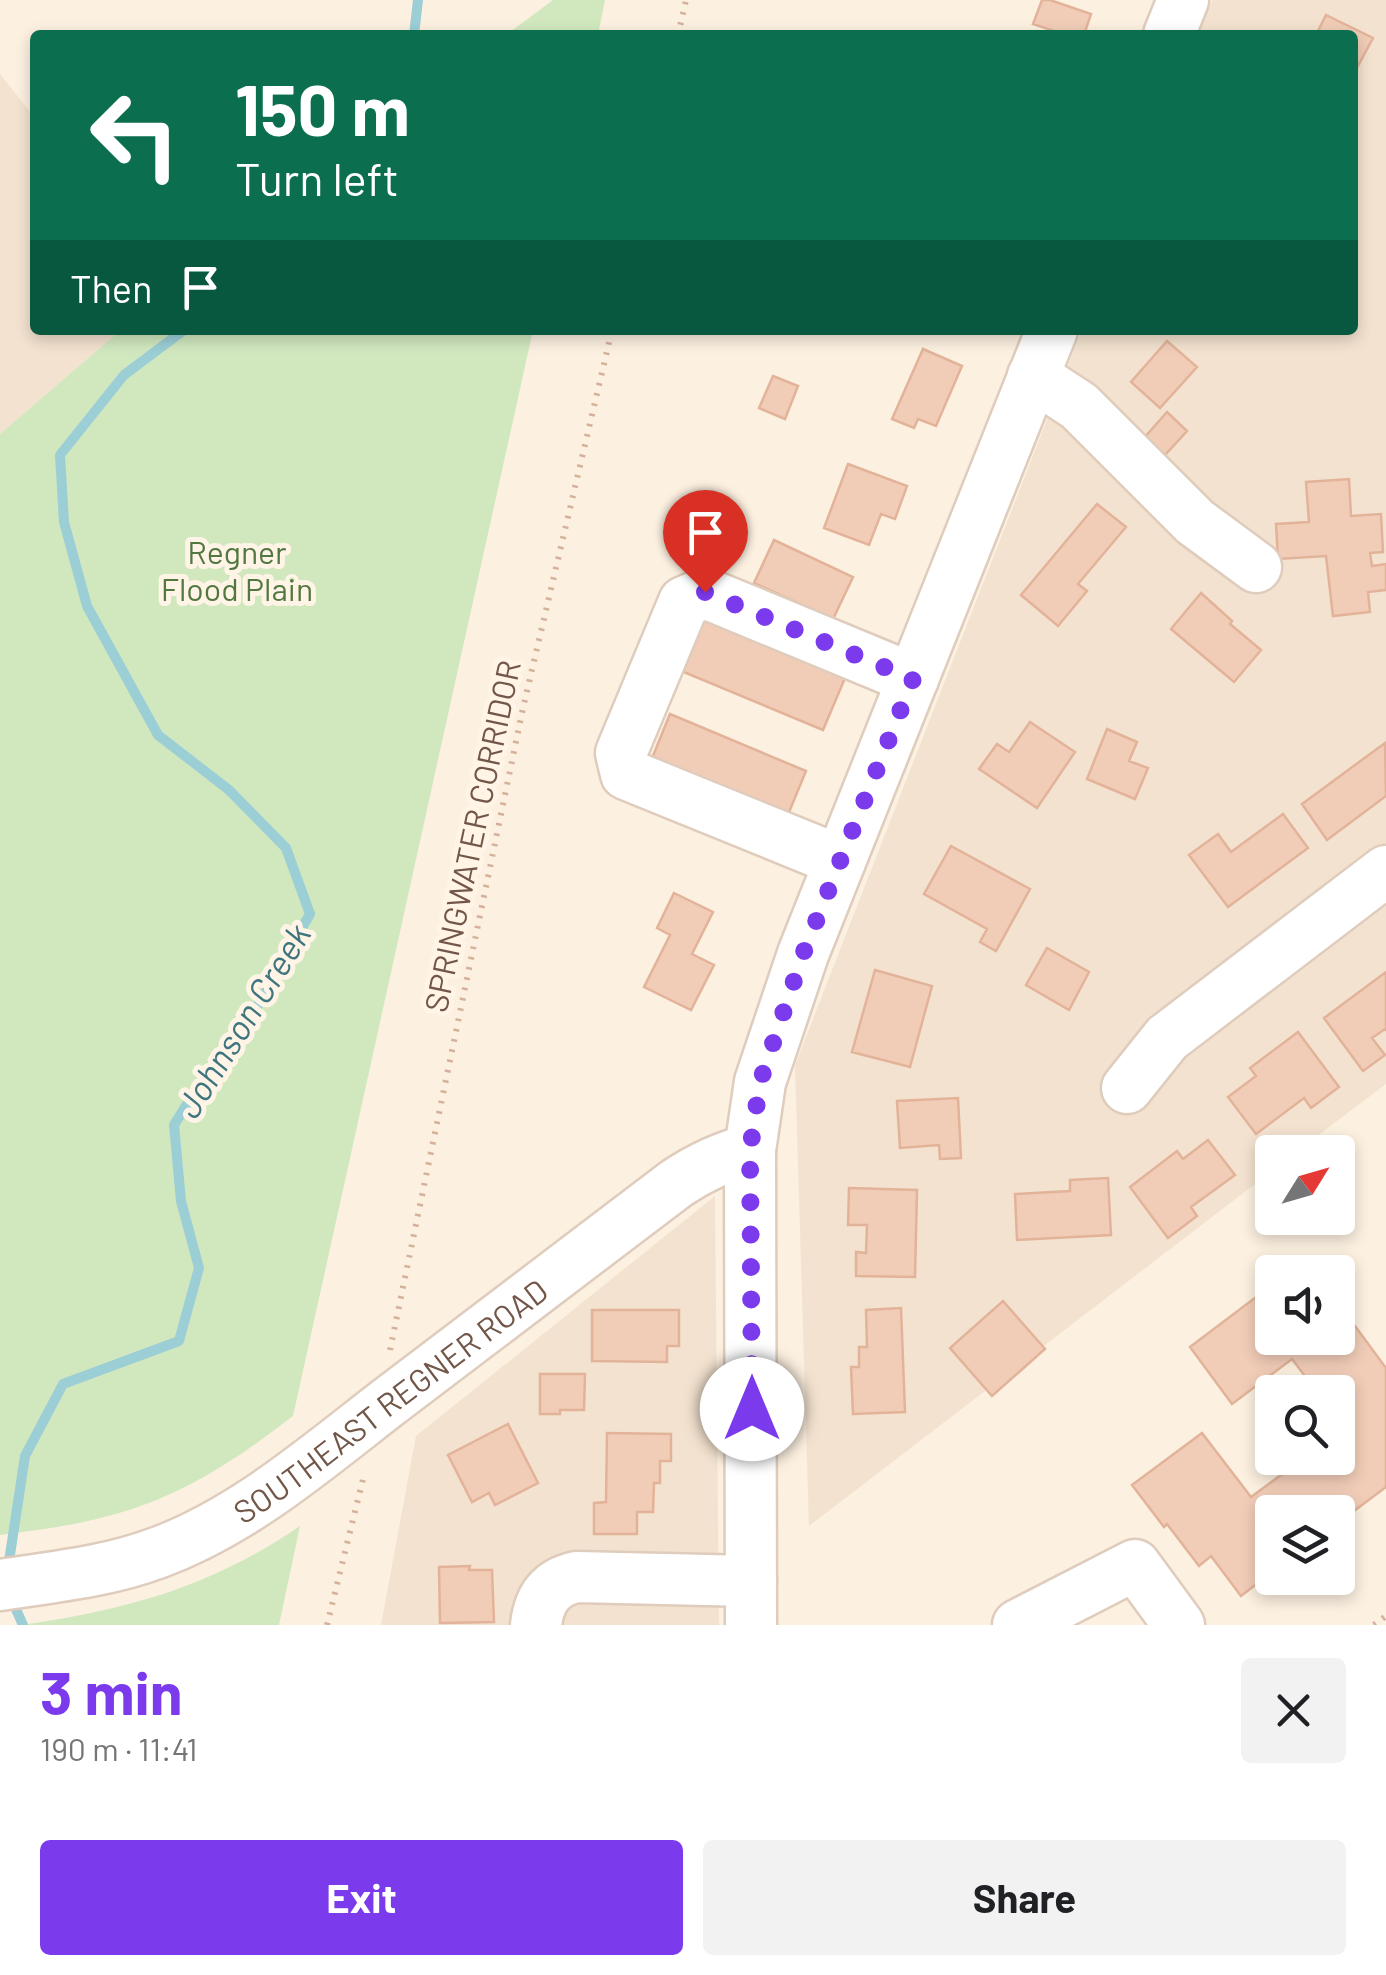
<!DOCTYPE html>
<meta charset="utf-8">
<style>
:root{--surface:#fff;--page:#f2f2f2;--text:#202124;--muted:#757577;--accent:#7c3aed}
body{margin:0;font-family:Barlow,sans-serif;background:var(--page);color:var(--text);height:100vh;display:flex;flex-direction:column;font-size:38px;white-space:nowrap}
*{box-sizing:border-box;margin:0}
p{font-size:32px;color:var(--muted)}
.icon{flex:none;width:55px;height:55px;fill:none;stroke:currentColor;stroke-width:2;stroke-linecap:round;stroke-linejoin:round}
.map{position:relative;height:1625px;overflow:hidden}
.side{display:flex;flex-direction:column;background:var(--surface);flex:1}
.side>*{flex:none}
.guide{position:absolute;left:30px;top:30px;width:1328px;height:305px;border-radius:10px;box-shadow:0 5px 15px #0003;background:#0b6e4f;color:#fff;overflow:hidden}
.needle{width:65px;rotate:53deg}
.buttons{position:absolute;left:1255px;top:1135px;display:grid;gap:20px}
.buttons a{display:grid;place-items:center;width:100px;height:100px;border-radius:10px;background:var(--surface);box-shadow:0 5px 15px #0003;font-size:50px}
.pin{position:absolute;display:grid;place-items:center;width:85px;height:85px;color:#fff;margin:-102px -42px;border-radius:50% 50% 50% 0;rotate:-45deg;box-shadow:0 0 10px #0007}
.pin .icon{rotate:45deg}
.me{position:absolute;width:110px;margin:-55px;rotate:0deg;stroke-linejoin:round;filter:drop-shadow(0 0 8px #0008)}
.turn{display:flex;align-items:center;gap:35px;height:210px;padding:0 40px;font-size:45px}
.turn .icon{width:130px;height:130px;stroke-width:2.5}
.turn b{display:block;font-size:70px;line-height:85px}
.then{display:flex;align-items:center;height:95px;padding:0 40px;background:#0003;gap:20px;font-size:38px}
.round{display:grid;place-items:center;flex:none;width:105px;height:105px;border-radius:10px;background:var(--page)}
.head{display:flex;align-items:center;justify-content:space-between;height:170px;padding:0 40px}
h1{font-size:60px;font-weight:700;line-height:75px;color:var(--accent)}
.button{display:flex;gap:20px;margin-top:auto;padding:20px 40px}
.button a{flex:1;height:115px;border-radius:10px;background:var(--accent);color:#fff;font-size:40px;font-weight:700;line-height:115px;text-align:center}
.button a+a{background:var(--page);color:var(--text)}
.map>svg:first-child{display:block}
.residential{fill:#f3e2cf}
.green{fill:#d1e8bf}
.lines{fill:none;stroke-linecap:round;stroke-linejoin:round}
.stream{stroke:#9cced6;stroke-width:10}
.building{fill:#f1cdb8;stroke:#e3b399;stroke-width:2.5}
.minor-casing{stroke:#dfccbc;stroke-width:55}
.path{stroke:#d5b19c;stroke-width:6;stroke-dasharray:2.5 8;stroke-linecap:butt}
.minor{stroke:#fff;stroke-width:50}
.route{stroke:#7c3aed;stroke-width:18;stroke-dasharray:0 32.4}
.labels{text-anchor:middle;dominant-baseline:central;stroke-width:10;stroke-linejoin:round;paint-order:stroke}
.park-label{font-size:32px;fill:#527841;stroke:#fff4e6}
.street-label{font-size:32px;fill:#725648;stroke:#fff4e6}
.water-label{font-size:35px;font-style:italic;fill:#3f757f;stroke:#fff4e6}
</style>
<div class="map">
<svg width="1386" height="1625" viewBox="0 0 1386 1625">
<rect width="100%" height="100%" fill="#fcf0e0"/>
<!-- residential -->
<path class="residential" d="M 1212,0 L 1386,0 L 1386,1084 L 1296,1152 L 1272,1152 L 1272,1171 L 809,1526 L 795,1065 L 1082,330 L 1352,330 L 1352,35 L 1198,35 Z
M 0,74 L 35,118 L 35,330 L 121,330 L 0,434 Z
M 715,1196 L 719,1625 L 381,1625 L 416,1436 Z"/>
<!-- green -->
<path class="green" d="M 553,0 L 605,0 L 598,35 L 506,35 Z
M 121,330 L 533,330 L 293,1416 C 236,1460 179,1498 108,1516 C 73,1526 36,1530 0,1535 L 0,434 Z
M 300,1526 L 279,1625 L 21,1625 C 127,1610 211,1587 300,1526 Z"/>
<g class="lines">
<!-- stream -->
<path class="stream" d="M 414,35 L 418,0
M 8,1568 L 25,1456 L 63,1384 L 179,1341 L 199,1268 L 181,1201 L 174,1125 L 213,1062 L 246,1026 L 310,914 L 286,848 L 229,790 L 158,735 L 87,606 L 64,522 L 60,455 L 124,375 L 184,330
M 11,1598 L 23,1625"/>
</g>
<!-- building -->
<path class="building" d="M 1042,0 L 1050,0 L 1091,14 L 1085,32 L 1094,35 L 1056,35 L 1057,32 L 1033,24 Z
M 1326,15 L 1373,38 L 1352,77 L 1352,35 L 1316,35 Z
M 1167,341 L 1197,367 L 1160,408 L 1131,382 Z
M 923,349 L 962,366 L 936,426 L 918,419 L 914,428 L 892,419 Z
M 773,376 L 798,386 L 785,419 L 759,408 Z
M 1167,412 L 1187,431 L 1165,455 L 1145,437 Z
M 848,464 L 907,486 L 895,519 L 881,514 L 869,545 L 824,528 Z
M 1349,479 L 1351,516 L 1381,514 L 1383,552 L 1370,553 L 1372,566 L 1386,564 L 1386,590 L 1368,592 L 1370,612 L 1333,616 L 1326,556 L 1278,559 L 1276,524 L 1309,522 L 1306,482 Z
M 1097,504 L 1126,527 L 1078,584 L 1087,591 L 1058,626 L 1021,595 Z
M 774,540 L 853,577 L 833,619 L 754,583 Z
M 1201,593 L 1232,621 L 1230,624 L 1261,650 L 1234,682 L 1171,629 Z
M 707,603 L 851,664 L 823,730 L 679,670 Z
M 670,714 L 806,771 L 780,834 L 644,778 Z
M 1030,722 L 1075,752 L 1037,808 L 979,769 L 997,744 L 1009,752 Z
M 1107,729 L 1137,742 L 1129,761 L 1148,768 L 1135,799 L 1087,779 Z
M 1385,743 L 1386,796 L 1327,840 L 1302,804 Z
M 1283,814 L 1308,848 L 1228,907 L 1189,855 L 1218,834 L 1231,852 Z
M 951,846 L 1030,889 L 996,951 L 980,942 L 987,929 L 924,894 Z
M 674,893 L 713,912 L 692,954 L 714,965 L 691,1010 L 644,987 L 670,935 L 657,928 Z
M 1047,948 L 1089,972 L 1069,1010 L 1026,985 Z
M 875,970 L 932,986 L 910,1067 L 852,1052 Z
M 1386,972 L 1386,1030 L 1385,1029 L 1372,1038 L 1385,1055 L 1363,1071 L 1324,1018 Z
M 1298,1032 L 1339,1087 L 1311,1108 L 1304,1098 L 1256,1134 L 1228,1097 L 1256,1076 L 1250,1068 Z
M 958,1098 L 961,1158 L 940,1159 L 939,1145 L 900,1148 L 897,1101 Z
M 1208,1140 L 1235,1175 L 1191,1207 L 1197,1216 L 1168,1238 L 1130,1187 L 1177,1151 L 1183,1159 Z
M 1108,1178 L 1111,1235 L 1017,1240 L 1015,1194 L 1070,1191 L 1070,1180 Z
M 849,1188 L 917,1190 L 915,1277 L 856,1276 L 856,1252 L 866,1253 L 867,1225 L 848,1225 Z
M 1272,1285 L 1272,1338 L 1338,1338 L 1338,1303 L 1386,1368 L 1386,1487 L 1338,1523 L 1338,1512 L 1272,1512 L 1272,1572 L 1241,1596 L 1211,1556 L 1199,1566 L 1167,1524 L 1164,1527 L 1132,1485 L 1202,1433 L 1251,1497 L 1304,1458 L 1338,1458 L 1338,1432 L 1344,1428 L 1338,1419 L 1338,1392 L 1317,1392 L 1292,1359 L 1232,1404 L 1190,1347 Z
M 1003,1301 L 1045,1349 L 992,1396 L 950,1348 Z
M 901,1308 L 905,1412 L 853,1414 L 851,1367 L 859,1367 L 859,1347 L 867,1347 L 866,1310 Z
M 592,1310 L 679,1310 L 679,1346 L 667,1346 L 667,1362 L 592,1361 Z
M 540,1374 L 585,1374 L 584,1410 L 560,1410 L 560,1414 L 540,1414 Z
M 508,1424 L 538,1483 L 495,1505 L 489,1493 L 472,1502 L 448,1455 Z
M 607,1433 L 671,1434 L 671,1461 L 660,1461 L 660,1483 L 654,1483 L 653,1512 L 637,1512 L 637,1534 L 594,1534 L 594,1503 L 606,1502 Z
M 470,1566 L 469,1570 L 492,1570 L 494,1622 L 440,1623 L 439,1567 Z"/>
<g class="lines">
<!-- minor casing -->
<g class="minor-casing">
<g id="minor">
<path d="M 1169,35 L 1183,0"/>
<path d="M 1033,376 L 1079,406 L 1195,522 L 1256,567"/>
<path d="M 840,861 L 626,774 L 621,753 L 684,602 L 705,593 L 913,679"/>
<path d="M 1127,1088 L 1167,1038 L 1386,871"/>
<path id="s1" d="M 0,1585 C 53,1577 106,1572 157,1553 C 242,1522 315,1459 386,1404 C 483,1331 580,1257 677,1183 C 701,1167 722,1157 750,1150"/>
<path d="M 536,1625 C 539,1599 550,1583 576,1577 L 751,1581"/>
<path d="M 751,1625 L 750,1150 L 760,1082 L 803,954 L 1052,330"/>
<path d="M 1018,1625 L 1135,1565 L 1179,1625"/>
</g>
</g>
<!-- path -->
<path class="path" d="M 678,35 L 686,0
M 390,1350 L 523,708 L 612,330
M 327,1625 L 364,1475
M 1374,1625 L 1386,1616"/>
<!-- minor -->
<use href="#minor" class="minor"/>
</g>
<g class="lines">
<!-- route -->
<path class="route" d="M 705,592 L 913,679 L 803,954 L 760,1082 L 750,1150 L 752,1409"/>
</g>
<g class="labels">
<!-- park labels -->
<g class="park-label">
<text x="237" y="551">Regner<tspan x="237" dy="37">Flood Plain</tspan></text>
</g>
<!-- street labels -->
<g class="street-label">
<text transform="translate(471 836) rotate(-78)">SPRINGWATER CORRIDOR</text>
<text stroke="none"><textPath href="#s1" startOffset="440">SOUTHEAST REGNER ROAD</textPath></text>
</g>
<!-- water labels -->
<g class="water-label">
<text transform="translate(242 1020) rotate(-58)">Johnson Creek</text>
</g>
</g>
</svg>
<div class="buttons">
<a><svg class="needle" viewBox="-14 -14 28 28"><path d="M0-13l5 13h-10z" fill="#e53935"/><path d="M0 13l5-13h-10z" fill="#757577"/></svg></a>
<a><svg class="icon" aria-label="sound" viewBox="0 0 24 24"><path d="M4 9h4l5-4v14l-5-4H4zM17 9q2 3 0 6"/></svg></a>
<a><svg class="icon" aria-label="search" viewBox="0 0 24 24"><circle cx="10" cy="10" r="6"/><path d="M15 15l6 6"/></svg></a>
<a><svg class="icon" aria-label="layers" viewBox="0 0 24 24"><path d="M12 4l9 5-9 5-9-5zM3 14l9 5 9-5"/></svg></a>
</div>
<div class="pin" style="left:705px;top:592px;background:#d93025"><svg class="icon" aria-label="arrive" viewBox="0 0 24 24"><path d="M6 21V4h12l-3 4 3 4H6"/></svg></div>
<svg class="me" style="left:752px;top:1409px" viewBox="-20 -20 40 40"><circle r="19" fill="#fff"/><path d="M0-13L10 11 0 6-10 11z" fill="#7c3aed"/></svg>
<div class="guide">
<div class="turn"><svg class="icon" aria-label="left" viewBox="0 0 24 24"><path d="M17 20v-9H6M10 6l-5 5 5 5"/></svg><div><b>150 m</b>Turn left</div></div>
<div class="then">Then<svg class="icon" aria-label="arrive" viewBox="0 0 24 24"><path d="M6 21V4h12l-3 4 3 4H6"/></svg></div>
</div>
</div>
<section class="side">
<div class="head"><div><h1>3 min</h1><p>190 m · 11:41</p></div><a class="round"><svg class="icon" aria-label="close" viewBox="0 0 24 24"><path d="M6 6l12 12M18 6L6 18"/></svg></a></div>
<div class="button"><a>Exit</a><a>Share</a></div>
</section>
